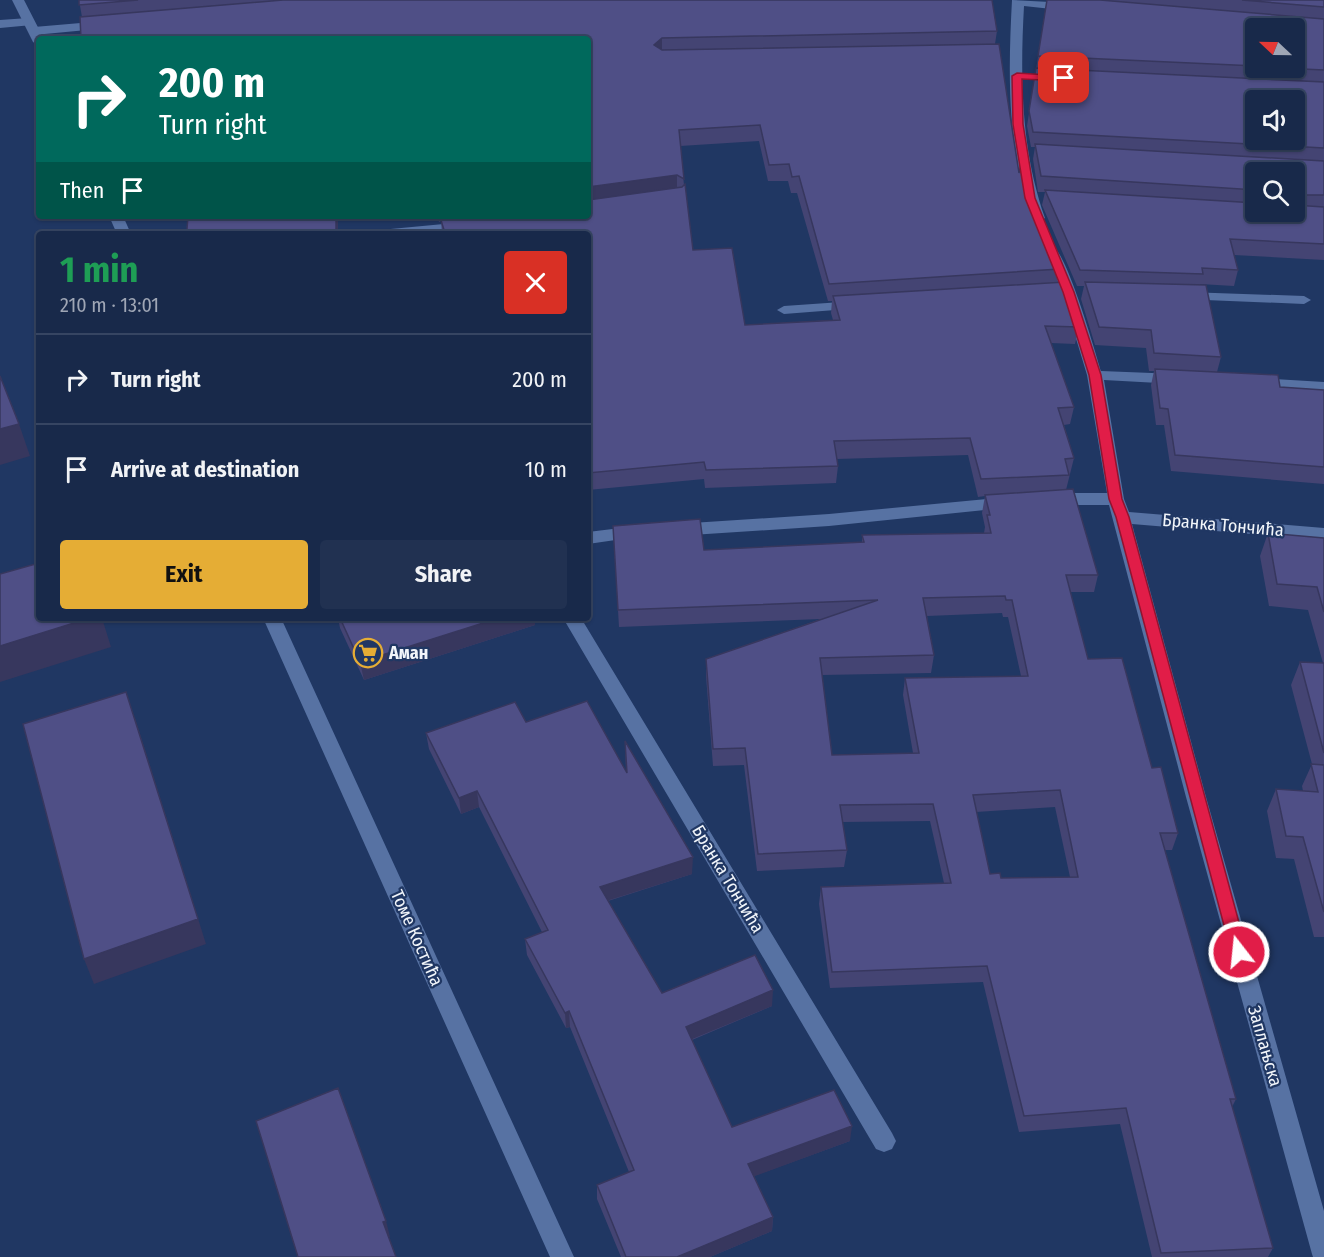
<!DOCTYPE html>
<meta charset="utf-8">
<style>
:root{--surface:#18294a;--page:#213151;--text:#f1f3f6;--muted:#9fa6b5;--line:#364562;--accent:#e5ad35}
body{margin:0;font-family:"Fira Sans Condensed",sans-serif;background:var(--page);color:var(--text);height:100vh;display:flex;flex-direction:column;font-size:22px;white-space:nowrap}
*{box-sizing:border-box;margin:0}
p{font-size:20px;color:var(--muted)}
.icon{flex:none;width:33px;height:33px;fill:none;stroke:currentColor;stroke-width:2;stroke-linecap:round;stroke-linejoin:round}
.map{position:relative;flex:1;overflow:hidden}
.side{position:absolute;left:36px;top:231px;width:555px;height:390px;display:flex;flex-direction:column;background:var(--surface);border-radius:6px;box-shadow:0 2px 4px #0004,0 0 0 2px var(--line)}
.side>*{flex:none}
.banner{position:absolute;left:36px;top:36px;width:555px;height:183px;border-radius:6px;box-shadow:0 2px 4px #0004,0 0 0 2px var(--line);background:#00695c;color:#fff;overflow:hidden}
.needle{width:39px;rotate:292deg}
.controls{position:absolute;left:1245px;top:18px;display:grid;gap:12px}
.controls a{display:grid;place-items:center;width:60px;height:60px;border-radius:6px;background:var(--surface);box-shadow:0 2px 4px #0004,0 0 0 2px var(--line);font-size:30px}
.pin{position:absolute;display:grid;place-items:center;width:51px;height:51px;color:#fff;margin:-26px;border-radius:12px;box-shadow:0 3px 9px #0006}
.me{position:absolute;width:66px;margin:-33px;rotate:344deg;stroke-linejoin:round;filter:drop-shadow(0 0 4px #0008)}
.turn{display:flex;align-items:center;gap:21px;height:126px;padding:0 24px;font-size:27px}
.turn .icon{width:78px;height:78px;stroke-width:2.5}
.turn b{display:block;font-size:42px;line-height:51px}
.then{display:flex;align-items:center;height:57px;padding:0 24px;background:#0003;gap:12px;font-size:22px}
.round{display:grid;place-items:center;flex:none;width:63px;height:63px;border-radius:6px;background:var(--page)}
.headline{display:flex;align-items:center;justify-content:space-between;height:102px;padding:0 24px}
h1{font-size:36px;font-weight:700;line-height:45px;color:#1e9e55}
.action{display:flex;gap:12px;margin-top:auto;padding:12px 24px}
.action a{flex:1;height:69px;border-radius:6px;background:var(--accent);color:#111;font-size:24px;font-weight:700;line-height:69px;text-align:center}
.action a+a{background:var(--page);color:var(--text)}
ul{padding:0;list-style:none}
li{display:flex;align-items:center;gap:18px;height:90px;padding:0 24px;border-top:2px solid var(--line)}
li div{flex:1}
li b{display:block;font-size:22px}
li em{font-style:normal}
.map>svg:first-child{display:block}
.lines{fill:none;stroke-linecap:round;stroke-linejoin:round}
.street{fill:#5772a3;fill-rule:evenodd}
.secondary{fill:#5772a3;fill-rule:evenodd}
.wall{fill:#444473;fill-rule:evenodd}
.shaded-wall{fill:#37375e}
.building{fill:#4f4f86;stroke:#37375e;stroke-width:1.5;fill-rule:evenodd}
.route{fill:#e11d48;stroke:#92132f;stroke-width:1.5}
.labels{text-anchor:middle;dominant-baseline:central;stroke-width:4.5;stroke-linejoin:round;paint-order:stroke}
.street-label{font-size:18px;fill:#f1f5fa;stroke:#203763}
.poi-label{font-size:18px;font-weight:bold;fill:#f1f5fa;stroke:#203763;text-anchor:start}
</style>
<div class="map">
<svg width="1324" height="1257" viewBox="0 0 1324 1257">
<rect width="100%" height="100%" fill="#203763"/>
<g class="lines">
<!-- street -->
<path class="street" d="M 1012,0 L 1070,3 L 1076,7 L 1070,11 L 1024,6 C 1020,79 1021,149 1045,218 L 1038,222 L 1031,218 C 1007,147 1008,74 1012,0 Z
M 28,18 L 34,22 L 32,25 L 0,28 L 0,20 Z
M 104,21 L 110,25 L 108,28 L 34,35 L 28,31 L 34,27 Z
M 465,222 L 472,226 L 470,229 L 425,234 L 373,234 L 380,230 Z
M 1051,245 C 1066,249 1095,351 1101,371 L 1177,374 L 1185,379 L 1177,384 L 1104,380 L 1124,499 L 1129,512 L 1324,528 L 1324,540 L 1132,524 L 1206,797 L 1324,1211 L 1324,1257 L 1313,1257 L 1312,1254 L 1186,797 L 1109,505 L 1053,505 L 1047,503 L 1045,499 L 1047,495 L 1053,493 L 1107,493 L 1087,375 L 1062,292 L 1044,249 Z
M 1186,292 L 1304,296 L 1311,300 L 1304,304 L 1181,299 L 1179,296 L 1181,293 Z
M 856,301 L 861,302 L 863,305 L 861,308 L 784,314 L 777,310 L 784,306 Z
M 1256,378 L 1324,382 L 1324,392 L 1251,386 L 1248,383 L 1251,380 Z
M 1008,497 L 1014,499 L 1016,503 L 1014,507 L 829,526 L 676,536 L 670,534 L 667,530 L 670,526 L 676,524 L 829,514 Z
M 637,526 L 643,528 L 646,532 L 643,536 L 588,544 L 588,532 Z
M 563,618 L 581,618 L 892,1133 L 896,1141 L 892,1149 L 884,1152 L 876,1149 Z"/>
<!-- secondary -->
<path class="secondary" d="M 12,0 L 24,0 L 44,39 L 39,39 L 39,46 L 33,42 Z
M 109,216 L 123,216 L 131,234 L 117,234 Z
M 263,618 L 281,618 L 574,1257 L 550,1257 Z"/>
</g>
<!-- wall -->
<path class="wall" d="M 79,0 L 992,0 L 997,31 L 995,44 L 1019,173 L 1060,269 L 1057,283 L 1079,327 L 1075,344 L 1051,343 L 1074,407 L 1070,424 L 1064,425 L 1074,458 L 1066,490 L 1098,575 L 1094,592 L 1070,592 L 1088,659 L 1152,768 L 1178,833 L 1172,850 L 1164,850 L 1236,1099 L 1232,1107 L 1273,1248 L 1268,1257 L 1152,1257 L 1120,1124 L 1019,1132 L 983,982 L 830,988 L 819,904 L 821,887 L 944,883 L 930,821 L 842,822 L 847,850 L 844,867 L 757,871 L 744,765 L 713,766 L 706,676 L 706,659 L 821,619 L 619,627 L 613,526 L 704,550 L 862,542 L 862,535 L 984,533 L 985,527 L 982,513 L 985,496 L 978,497 L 968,455 L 837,459 L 838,466 L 836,483 L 705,488 L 704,479 L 588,490 L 588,234 L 442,233 L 441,221 L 439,222 L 437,216 L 588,216 L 588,39 L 82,17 ZM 759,141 L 768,181 L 788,181 L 791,193 L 797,193 L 828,301 L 832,301 L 831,313 L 833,320 L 745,325 L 693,250 L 684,185 L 680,146 ZM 1002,613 L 1003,617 L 1008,617 L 1021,676 L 905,678 L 903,695 L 913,753 L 832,755 L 822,675 L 931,673 L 934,655 L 927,616 ZM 1055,807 L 1070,877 L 1001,878 L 990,874 L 976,812 Z
M 1047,0 L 1324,0 L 1324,260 L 1234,255 L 1238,270 L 1234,286 L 1200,284 L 1200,285 L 1221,357 L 1217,372 L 1280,387 L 1324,390 L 1324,484 L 1171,471 L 1164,425 L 1156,425 L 1151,385 L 1154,371 L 1149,371 L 1146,348 L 1095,345 L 1081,299 L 1084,286 L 1077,286 L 1042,205 L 1045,192 L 1038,192 L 1033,159 L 1035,147 L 1031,147 L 1027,126 ZM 1256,28 L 1294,68 L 1256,68 ZM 1256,172 L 1294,172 L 1294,212 L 1256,212 Z
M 1268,533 L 1324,538 L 1324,937 L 1314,937 L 1294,859 L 1276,858 L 1267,811 L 1276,789 L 1303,791 L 1302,786 L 1312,764 L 1291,685 L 1300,662 L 1323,663 L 1308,610 L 1269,606 L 1260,556 Z
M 338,618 L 535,618 L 535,625 L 364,680 L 340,628 Z
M 526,722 L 626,771 L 625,741 L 692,874 L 608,901 L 662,993 L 772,1006 L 692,1040 L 732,1127 L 850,1141 L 754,1176 L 773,1217 L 772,1231 L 710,1257 L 621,1257 L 597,1199 L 597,1185 L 629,1172 L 570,1027 L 566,1028 L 527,955 L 525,939 L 542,932 L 479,807 L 461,814 L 429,749 L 426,733 Z"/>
<!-- shaded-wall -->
<path class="shaded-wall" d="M 662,38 L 662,54 L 654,45 Z
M 677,175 L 677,192 L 588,204 L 588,187 Z
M 336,216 L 338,216 L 338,234 L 336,234 Z
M 19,424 L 30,456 L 0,465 L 0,429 Z
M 90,618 L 102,618 L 111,647 L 0,682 L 0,646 Z
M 499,618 L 535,618 L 535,625 L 364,680 L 360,662 Z
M 135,718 L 206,944 L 94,984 L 84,959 Z
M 477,791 L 479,807 L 461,814 L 459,798 Z
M 693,857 L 692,874 L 600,903 L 600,887 Z
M 773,990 L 772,1006 L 685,1042 L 686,1027 Z
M 569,1011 L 570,1027 L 566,1028 L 565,1013 Z
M 852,1126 L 850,1141 L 747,1179 L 748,1164 Z
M 773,1217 L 772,1231 L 710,1257 L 677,1257 Z
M 386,1221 L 390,1237 L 387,1238 L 383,1222 Z"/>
<!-- building -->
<path class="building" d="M 79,0 L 138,0 L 79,5 Z
M 283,0 L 992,0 L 997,31 L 662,38 L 654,45 L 662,50 L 999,44 L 1019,173 L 1021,164 L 1024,182 L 1060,269 L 829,284 L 799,176 L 792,177 L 789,164 L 769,165 L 760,125 L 679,130 L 684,179 L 677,175 L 588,187 L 588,39 L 81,39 L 80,17 Z
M 1047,0 L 1100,0 L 1324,19 L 1324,70 L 1280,68 L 1294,68 L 1294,28 L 1256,28 L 1256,66 L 1038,56 Z
M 1242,0 L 1324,0 L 1324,7 Z
M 1036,68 L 1324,82 L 1324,148 L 1033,132 L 1029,111 ZM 1256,100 L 1294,100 L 1294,140 L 1256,140 Z
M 1035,144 L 1324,161 L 1324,195 L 1294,195 L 1294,172 L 1256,172 L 1256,190 L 1041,176 Z
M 685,184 L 693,250 L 732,248 L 745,325 L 840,320 L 833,296 L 1065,282 L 1079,327 L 1045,326 L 1074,407 L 1058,408 L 1074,458 L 1065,459 L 1069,475 L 981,479 L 970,438 L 834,441 L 838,466 L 706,470 L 704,462 L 588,473 L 588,234 L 433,234 L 445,233 L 440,217 L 453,216 L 588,216 L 588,200 L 682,187 Z
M 1045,190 L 1256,203 L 1256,212 L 1294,212 L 1294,205 L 1324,207 L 1324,244 L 1230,239 L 1238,270 L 1202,268 L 1203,274 L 1080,270 Z
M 188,216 L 336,216 L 336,234 L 187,234 L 187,229 Z
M 1085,282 L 1206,285 L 1221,357 L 1154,353 L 1151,330 L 1099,327 Z
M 1155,369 L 1278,375 L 1280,387 L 1324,390 L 1324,467 L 1175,455 L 1168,409 L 1160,408 Z
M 0,376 L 19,424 L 0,429 Z
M 1073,489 L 1098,575 L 1066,575 L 1088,659 L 1122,658 L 1152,768 L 1161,767 L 1178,833 L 1160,833 L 1236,1099 L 1230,1099 L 1273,1248 L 1161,1253 L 1126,1108 L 1024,1116 L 987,966 L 832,972 L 821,887 L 951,883 L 933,804 L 840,805 L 847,850 L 758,854 L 745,748 L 713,749 L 706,659 L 878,600 L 618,610 L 613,526 L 700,519 L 704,550 L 864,542 L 862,535 L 991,533 L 987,515 L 990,515 L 985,495 ZM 1005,596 L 1006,600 L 1012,600 L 1028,676 L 905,678 L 919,753 L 832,755 L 820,658 L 934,655 L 923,598 ZM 1060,790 L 1078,877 L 1001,878 L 1000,873 L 990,874 L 973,795 Z
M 1268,533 L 1324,538 L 1324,612 L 1317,587 L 1277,584 Z
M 39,563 L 39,618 L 90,618 L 0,646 L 0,574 Z
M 340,618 L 499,618 L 360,662 Z
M 1300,662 L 1324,663 L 1324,753 Z
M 126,692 L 198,919 L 84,959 L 23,724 Z
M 587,701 L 627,773 L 625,741 L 693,857 L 600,887 L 662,993 L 755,955 L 773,990 L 686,1027 L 732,1127 L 834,1090 L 852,1126 L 748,1164 L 773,1217 L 677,1257 L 626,1257 L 597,1185 L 634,1170 L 569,1011 L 565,1013 L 525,939 L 548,930 L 477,791 L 459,798 L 426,733 L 515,702 L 526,722 Z
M 1311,764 L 1324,765 L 1324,912 L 1303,837 L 1286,836 L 1276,789 L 1318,792 Z
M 338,1088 L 386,1221 L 383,1222 L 396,1257 L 298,1257 L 256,1121 Z"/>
<!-- route -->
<path class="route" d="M 1017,73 L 1064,76 L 1069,78 L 1064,81 L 1022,79 L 1023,124 L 1035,198 L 1074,292 L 1101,375 L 1122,499 L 1129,517 L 1247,952 L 1245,956 L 1239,958 L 1233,956 L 1231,952 L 1116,517 L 1109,499 L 1089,375 L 1063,292 L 1025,198 L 1013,124 L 1012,76 Z"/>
<!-- icons -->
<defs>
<g id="supermarket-ring" transform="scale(1.5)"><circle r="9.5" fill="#203763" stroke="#e5ad35" stroke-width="1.5"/><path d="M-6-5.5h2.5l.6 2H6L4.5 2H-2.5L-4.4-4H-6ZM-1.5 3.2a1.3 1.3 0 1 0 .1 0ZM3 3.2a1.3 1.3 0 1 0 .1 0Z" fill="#e5ad35"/></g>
</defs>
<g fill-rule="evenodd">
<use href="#supermarket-ring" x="368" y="653"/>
</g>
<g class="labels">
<!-- street labels -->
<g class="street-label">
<text transform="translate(1223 525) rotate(5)">Бранка Тончића</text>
<text transform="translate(728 879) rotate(59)">Бранка Тончића</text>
<text transform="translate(417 938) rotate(66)">Томе Костића</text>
<text transform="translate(1265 1046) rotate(74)">Заплањска</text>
</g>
<!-- poi labels -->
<g class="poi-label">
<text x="389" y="653">Аман</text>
</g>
</g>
</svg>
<div class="controls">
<a><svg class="needle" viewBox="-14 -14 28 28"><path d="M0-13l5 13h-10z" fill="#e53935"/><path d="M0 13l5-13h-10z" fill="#9fa6b5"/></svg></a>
<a><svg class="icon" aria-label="sound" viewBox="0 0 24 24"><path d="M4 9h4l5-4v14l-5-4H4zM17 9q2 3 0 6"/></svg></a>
<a><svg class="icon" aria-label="search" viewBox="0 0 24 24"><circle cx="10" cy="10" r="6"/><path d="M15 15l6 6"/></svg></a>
</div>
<div class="pin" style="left:1064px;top:78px;background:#d93025"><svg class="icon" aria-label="arrive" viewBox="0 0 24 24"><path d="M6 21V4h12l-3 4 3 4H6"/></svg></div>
<svg class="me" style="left:1239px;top:952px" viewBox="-20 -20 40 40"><circle r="17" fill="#e11d48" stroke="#fff" stroke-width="3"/><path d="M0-11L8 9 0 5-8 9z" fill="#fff"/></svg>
<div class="banner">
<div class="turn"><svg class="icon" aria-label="right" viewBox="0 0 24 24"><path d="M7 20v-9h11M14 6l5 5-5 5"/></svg><div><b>200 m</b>Turn right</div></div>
<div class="then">Then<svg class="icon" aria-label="arrive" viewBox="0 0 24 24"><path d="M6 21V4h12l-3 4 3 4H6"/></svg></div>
</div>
<section class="side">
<div class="headline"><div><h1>1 min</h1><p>210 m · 13:01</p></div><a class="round" style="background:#d93025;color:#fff"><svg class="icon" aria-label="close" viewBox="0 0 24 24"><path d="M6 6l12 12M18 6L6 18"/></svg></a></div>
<ul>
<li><svg class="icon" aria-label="right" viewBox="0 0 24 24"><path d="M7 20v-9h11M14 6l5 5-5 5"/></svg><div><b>Turn right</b></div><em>200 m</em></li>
<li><svg class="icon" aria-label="arrive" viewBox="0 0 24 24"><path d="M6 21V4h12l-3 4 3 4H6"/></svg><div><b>Arrive at destination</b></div><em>10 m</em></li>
</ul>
<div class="action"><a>Exit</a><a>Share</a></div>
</section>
</div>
